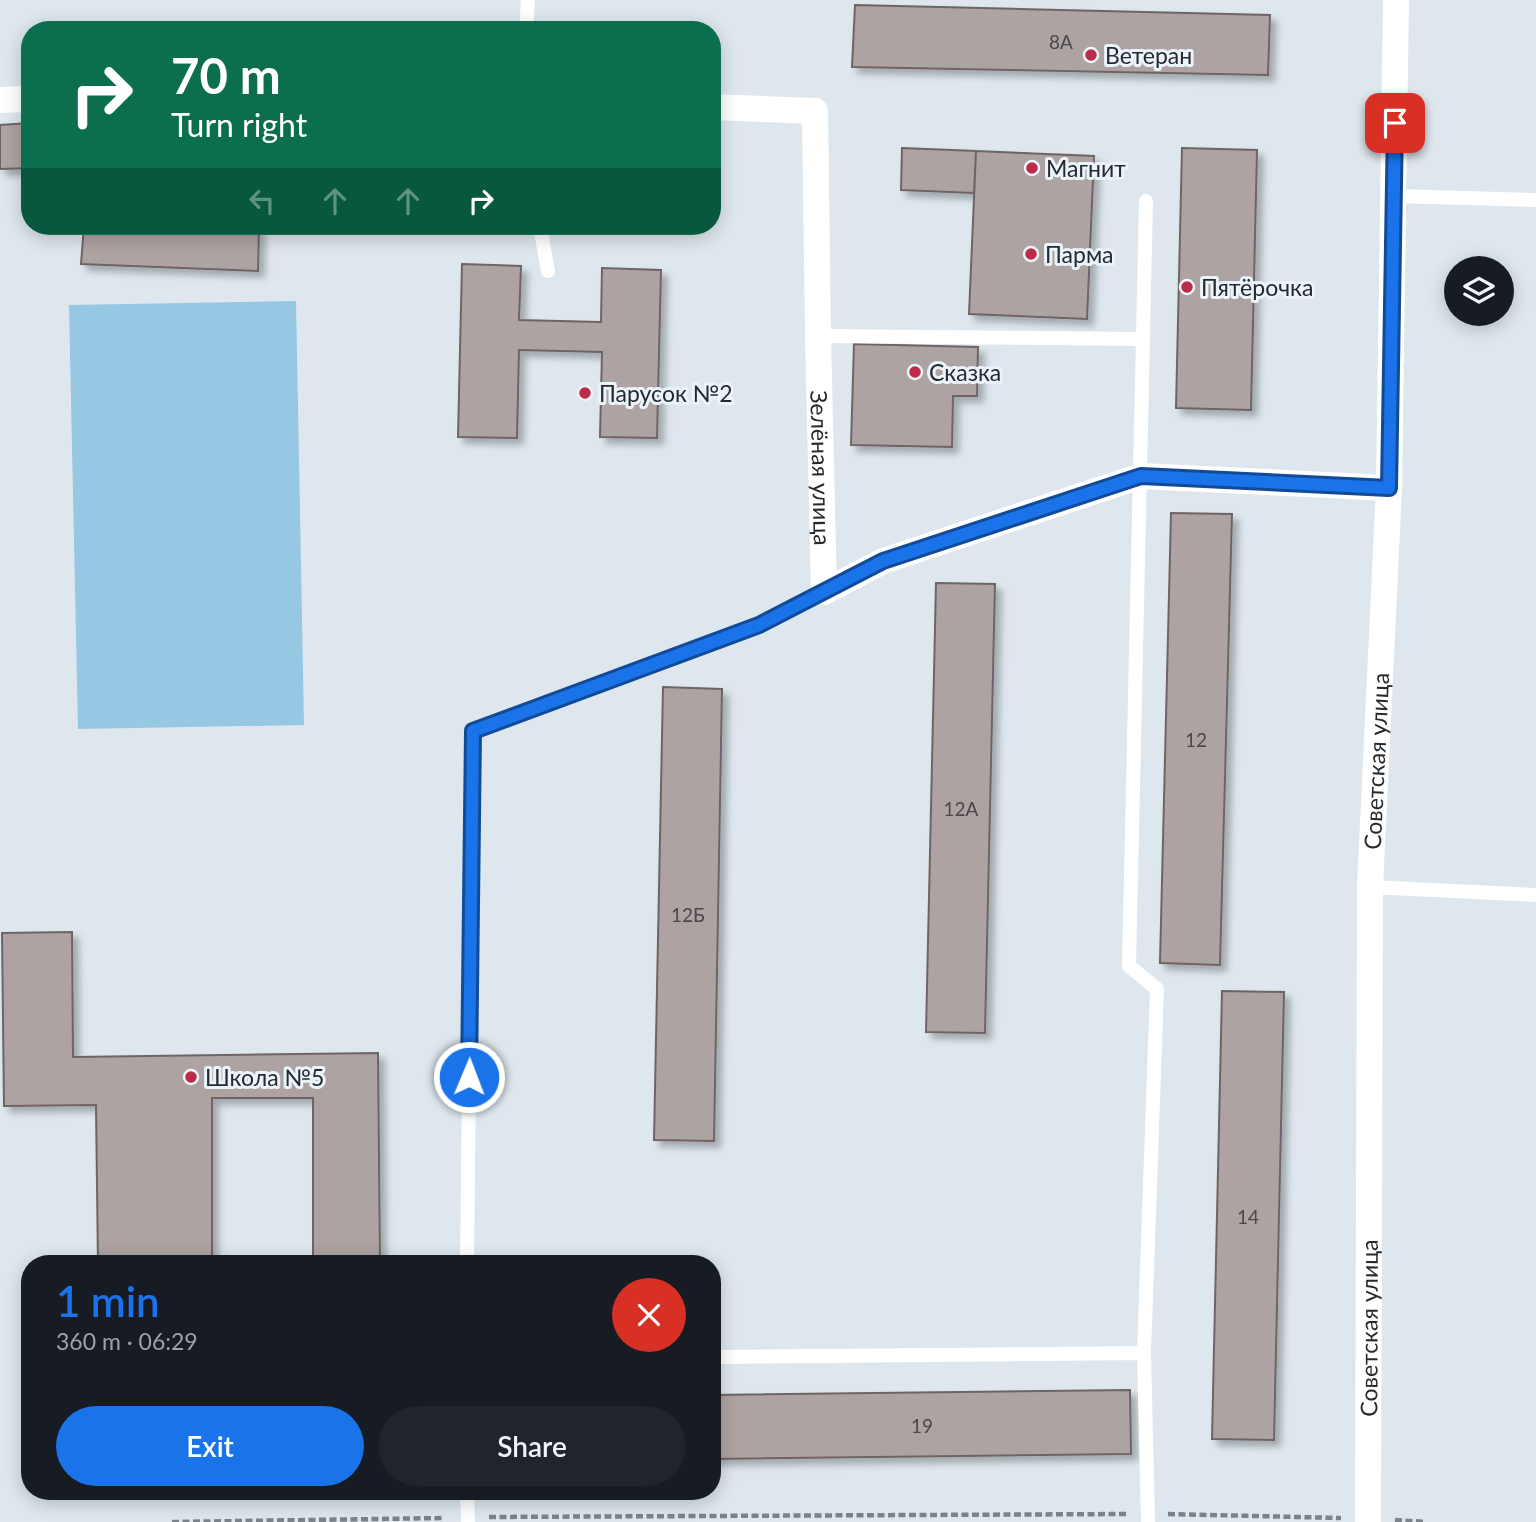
<!DOCTYPE html>
<meta charset="utf-8">
<style>
:root{--surface:#171b24;--page:#20242c;--text:#f1f3f6;--muted:#9ea1a6;--accent:#1a73e8}
body{margin:0;font-family:Lato,sans-serif;background:var(--page);color:var(--text);height:100vh;display:flex;flex-direction:column;font-size:26px;white-space:nowrap}
*{box-sizing:border-box;margin:0}
p{font-size:23px;color:var(--muted)}
.icon{flex:none;width:38px;height:38px;fill:none;stroke:currentColor;stroke-width:2;stroke-linecap:round;stroke-linejoin:round}
.map{position:relative;flex:1;overflow:hidden}
.sheet{position:absolute;left:21px;top:1255px;width:700px;height:245px;display:flex;flex-direction:column;background:var(--surface);border-radius:28px;box-shadow:0 4px 18px #0003}
.sheet>*{flex:none}
.hud{position:absolute;left:21px;top:21px;width:700px;height:214px;border-radius:28px;box-shadow:0 4px 18px #0003;background:#0b6e4f;color:#fff;overflow:hidden}
.buttons{position:absolute;left:1444px;top:256px;display:grid;gap:14px}
.buttons a{display:grid;place-items:center;width:70px;height:70px;border-radius:50%;background:var(--surface);box-shadow:0 4px 18px #0003;font-size:35px}
.pin{position:absolute;display:grid;place-items:center;width:60px;height:60px;color:#fff;margin:-30px;border-radius:14px;box-shadow:0 4px 10px #0006}
.me{position:absolute;width:77px;margin:-38px;rotate:1deg;stroke-linejoin:round;filter:drop-shadow(0 0 5px #0008)}
.turn{display:flex;align-items:center;gap:24px;height:147px;padding:0 35px;font-size:32px}
.turn .icon{width:91px;height:91px;stroke-width:2.5}
.turn b{display:block;font-size:49px;line-height:60px}
.lanes{display:flex;align-items:center;height:66px;padding:0 35px;background:#0003;justify-content:center;gap:35px;direction:ltr}
.lanes .off{opacity:.35}
.round{display:grid;place-items:center;flex:none;width:74px;height:74px;border-radius:37px;background:var(--page)}
.head{display:flex;align-items:center;justify-content:space-between;height:119px;padding:0 35px}
h1{font-size:42px;font-weight:600;line-height:52px;color:var(--accent)}
.button{display:flex;gap:14px;margin-top:auto;padding:14px 35px}
.button a{flex:1;height:80px;border-radius:42px;background:var(--accent);color:#fff;font-size:28px;font-weight:600;line-height:80px;text-align:center}
.button a+a{background:var(--page);color:var(--text)}
.map>svg:first-child{display:block}
.pitch{fill:#96c7e3}
.building{fill:#aea3a3;stroke:#6f6465;stroke-width:2;filter:url(#shadow)}
.lines{fill:none;stroke-linecap:round;stroke-linejoin:round}
.path{stroke:#7c8387;stroke-width:4.5;stroke-dasharray:7 3.5;stroke-linecap:butt}
.lane{stroke:#fff;stroke-width:14}
.street{stroke:#fff;stroke-width:26}
.route-casing{stroke:#114b97;stroke-width:18}
.route{stroke:#1a73e8;stroke-width:12}
.poi-dot{fill:#bc2b4a;stroke:#eaf4fa;stroke-width:2.5}
.labels{text-anchor:middle;dominant-baseline:central;stroke-width:6;stroke-linejoin:round;paint-order:stroke}
.number-label{font-size:19px;fill:#49484a}
.poi-label{font-size:23px;fill:#272a2d;stroke:#eaf4fa;text-anchor:start}
.street-label{font-size:23px;fill:#272a2d;stroke:#eaf4fa}
</style>
<div class="map">
<svg width="1536" height="1522" viewBox="0 0 1536 1522">
<defs>
<filter id="shadow"><feDropShadow dx="6" dy="6" stdDeviation="3.5" flood-color="#0004"/></filter>
</defs>
<rect width="100%" height="100%" fill="#dde7ed"/>
<!-- pitch -->
<path class="pitch" d="M 296,301 L 304,725 L 78,729 L 69,305 Z"/>
<!-- building -->
<path class="building" d="M 855,5 L 1270,15 L 1268,75 L 852,67 Z
M 30,123 L 30,168 L 0,169 L 0,125 Z
M 902,148 L 976,151 L 974,193 L 901,190 Z
M 1182,148 L 1257,150 L 1251,410 L 1176,408 Z
M 976,151 L 1094,156 L 1087,319 L 969,314 Z
M 84,226 L 259,228 L 258,271 L 81,264 Z
M 462,264 L 521,266 L 519,320 L 601,322 L 602,268 L 661,270 L 657,438 L 600,437 L 602,352 L 519,350 L 517,438 L 458,437 Z
M 854,344 L 978,347 L 977,396 L 953,396 L 952,447 L 851,445 Z
M 1171,513 L 1232,514 L 1220,965 L 1160,963 Z
M 936,583 L 995,584 L 985,1033 L 926,1032 Z
M 663,687 L 722,689 L 714,1141 L 654,1140 Z
M 72,932 L 73,1057 L 378,1053 L 380,1264 L 313,1264 L 313,1098 L 212,1098 L 212,1264 L 98,1264 L 96,1105 L 4,1106 L 2,933 Z
M 1222,991 L 1284,992 L 1274,1440 L 1212,1439 Z
M 1130,1390 L 1131,1454 L 712,1459 L 712,1395 Z"/>
<g class="lines">
<!-- path -->
<path class="path" d="M 1168,1514 L 1341,1518
M 489,1517 L 1128,1514
M 1395,1520 L 1426,1522
M 172,1522 L 445,1518"/>
<!-- lane -->
<path class="lane" d="M 526,30 L 528,0
M 1394,196 L 1536,200
M 1146,201 L 1129,966 L 1157,989 L 1144,1353 L 1148,1522
M 540,226 L 548,271
M 818,336 L 1142,339
M 1370,887 L 1536,895
M 467,1264 L 473,731 L 759,625 L 824,592
M 712,1357 L 1144,1353
M 467,1491 L 468,1522"/>
<!-- street -->
<g class="street">
<path d="M 0,100 L 30,99"/>
<path id="s1" d="M 712,107 L 815,111 L 818,336 L 824,592 L 883,561 L 1141,476 L 1389,488"/>
<path id="s2" d="M 1368,1522 L 1370,887 L 1389,488 L 1396,0"/>
</g>
</g>
<g class="lines">
<!-- route casing -->
<g class="route-casing">
<path id="route" d="M 469,1077 L 473,731 L 759,625 L 883,561 L 1141,476 L 1389,488 L 1395,123"/>
</g>
<!-- route -->
<use href="#route" class="route"/>
</g>
<!-- markers -->
<g class="poi-dot">
<circle cx="1091" cy="55" r="7"/>
<circle cx="1032" cy="168" r="7"/>
<circle cx="1031" cy="254" r="7"/>
<circle cx="1187" cy="287" r="7"/>
<circle cx="915" cy="372" r="7"/>
<circle cx="585" cy="393" r="7"/>
<circle cx="191" cy="1077" r="7"/>
</g>
<g class="labels">
<!-- number labels -->
<g class="number-label">
<text x="1061" y="41">8А</text>
<text x="1196" y="739">12</text>
<text x="961" y="808">12А</text>
<text x="688" y="914">12Б</text>
<text x="1248" y="1216">14</text>
<text x="922" y="1425">19</text>
</g>
<!-- poi labels -->
<g class="poi-label">
<text x="1105" y="55">Ветеран</text>
<text x="1046" y="168">Магнит</text>
<text x="1045" y="254">Парма</text>
<text x="1201" y="287">Пятёрочка</text>
<text x="929" y="372">Сказка</text>
<text x="599" y="393">Парусок №2</text>
<text x="205" y="1077">Школа №5</text>
</g>
<!-- street labels -->
<g class="street-label">
<text stroke="none"><textPath href="#s1" startOffset="460">Зелёная улица</textPath></text>
<text stroke="none"><textPath href="#s2" startOffset="761">Советская улица</textPath></text>
<text stroke="none"><textPath href="#s2" startOffset="194">Советская улица</textPath></text>
</g>
</g>
</svg>
<div class="buttons">
<a><svg class="icon" aria-label="layers" viewBox="0 0 24 24"><path d="M12 4l9 5-9 5-9-5zM3 14l9 5 9-5"/></svg></a>
</div>
<div class="pin" style="left:1395px;top:123px;background:#d93025"><svg class="icon" aria-label="arrive" viewBox="0 0 24 24"><path d="M6 21V4h12l-3 4 3 4H6"/></svg></div>
<svg class="me" style="left:469px;top:1077px" viewBox="-20 -20 40 40"><circle r="17" fill="#1a73e8" stroke="#fff" stroke-width="3"/><path d="M0-11L8 9 0 5-8 9z" fill="#fff"/></svg>
<div class="hud">
<div class="turn"><svg class="icon" aria-label="right" viewBox="0 0 24 24"><path d="M7 20v-9h11M14 6l5 5-5 5"/></svg><div><b>70 m</b>Turn right</div></div>
<div class="lanes"><svg class="icon off" aria-label="left" viewBox="0 0 24 24"><path d="M17 20v-9H6M10 6l-5 5 5 5"/></svg><svg class="icon off" aria-label="ahead" viewBox="0 0 24 24"><path d="M12 20V5M6 11l6-6 6 6"/></svg><svg class="icon off" aria-label="ahead" viewBox="0 0 24 24"><path d="M12 20V5M6 11l6-6 6 6"/></svg><svg class="icon" aria-label="right" viewBox="0 0 24 24"><path d="M7 20v-9h11M14 6l5 5-5 5"/></svg></div>
</div>
<section class="sheet">
<div class="head"><div><h1>1 min</h1><p>360 m · 06:29</p></div><a class="round" style="background:#d93025;color:#fff"><svg class="icon" aria-label="close" viewBox="0 0 24 24"><path d="M6 6l12 12M18 6L6 18"/></svg></a></div>
<div class="button"><a>Exit</a><a>Share</a></div>
</section>
</div>
